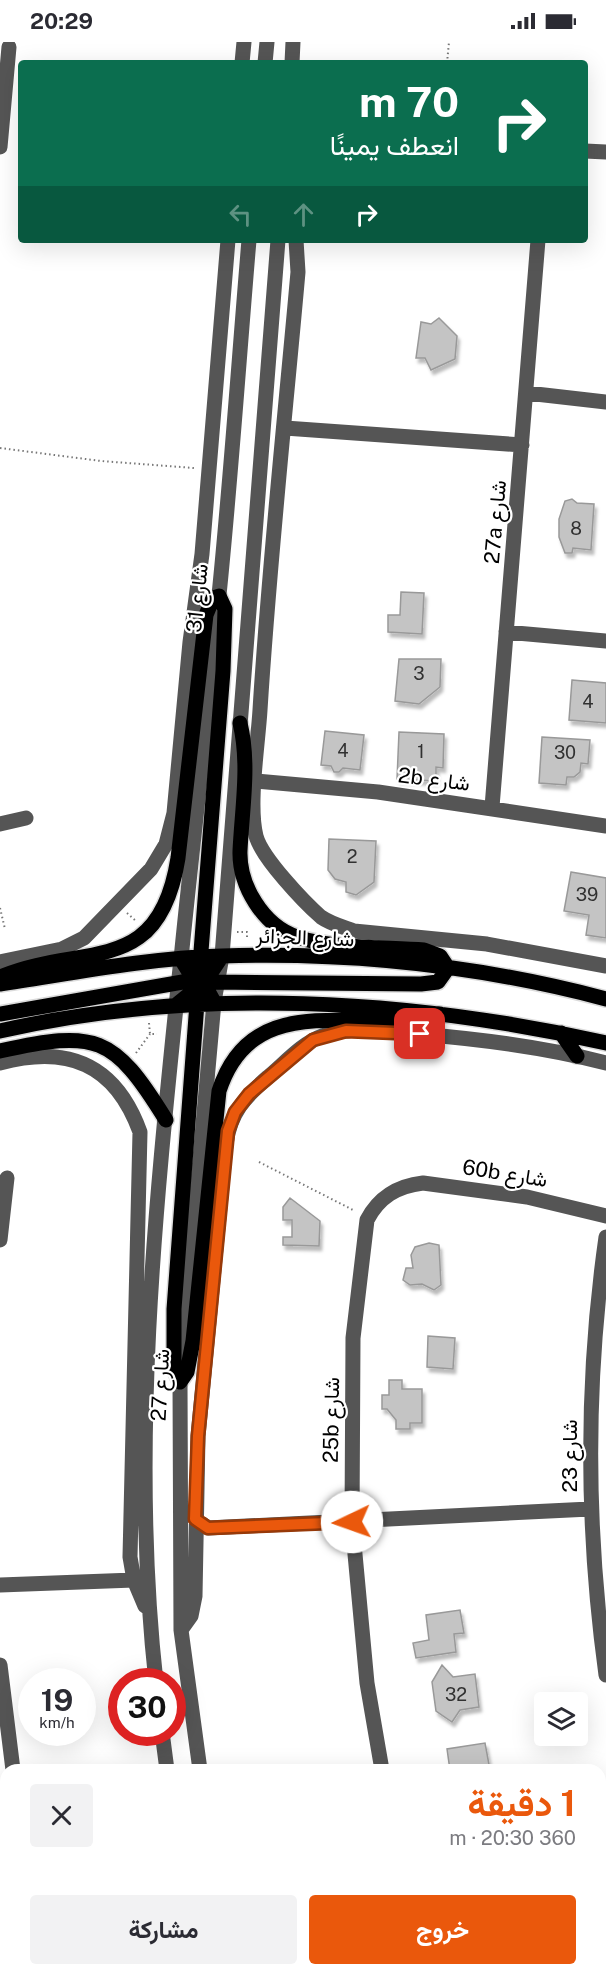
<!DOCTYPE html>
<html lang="ar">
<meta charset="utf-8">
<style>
:root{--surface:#fff;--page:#f2f2f3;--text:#2b2b33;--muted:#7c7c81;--accent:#ea580c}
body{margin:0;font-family:"Public Sans",Vazirmatn,sans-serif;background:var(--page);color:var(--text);direction:rtl;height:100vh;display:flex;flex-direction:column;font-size:22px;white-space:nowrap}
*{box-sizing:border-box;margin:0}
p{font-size:20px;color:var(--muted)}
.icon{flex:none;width:33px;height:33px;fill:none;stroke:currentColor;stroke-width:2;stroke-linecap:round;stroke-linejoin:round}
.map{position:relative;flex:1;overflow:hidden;direction:ltr}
.panel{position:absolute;left:0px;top:1722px;width:606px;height:212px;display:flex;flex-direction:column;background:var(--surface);border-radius:18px 18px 0 0;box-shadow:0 6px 24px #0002;direction:rtl}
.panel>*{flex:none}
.top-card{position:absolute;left:18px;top:18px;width:570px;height:183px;border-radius:6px;box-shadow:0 6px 24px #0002;direction:rtl;background:#0b6e4f;color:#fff;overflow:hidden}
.fabs{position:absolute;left:534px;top:1650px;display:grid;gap:12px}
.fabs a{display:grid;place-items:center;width:54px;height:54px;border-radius:6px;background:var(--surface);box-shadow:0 6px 24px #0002;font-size:30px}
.speed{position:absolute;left:18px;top:1626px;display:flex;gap:12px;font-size:30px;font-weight:700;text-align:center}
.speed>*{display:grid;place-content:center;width:78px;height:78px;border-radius:50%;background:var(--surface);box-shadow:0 6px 24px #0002;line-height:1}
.speed small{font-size:15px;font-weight:400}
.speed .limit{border:9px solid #d22;background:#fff;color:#111}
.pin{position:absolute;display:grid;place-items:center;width:51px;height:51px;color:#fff;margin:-26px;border-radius:12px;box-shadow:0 3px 9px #0006}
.me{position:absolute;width:66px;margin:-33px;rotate:267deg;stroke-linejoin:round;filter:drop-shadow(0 0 4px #0008)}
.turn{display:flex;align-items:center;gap:21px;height:126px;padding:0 30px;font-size:27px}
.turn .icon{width:78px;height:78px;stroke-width:2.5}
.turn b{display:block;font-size:42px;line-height:51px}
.lanes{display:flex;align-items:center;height:57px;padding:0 30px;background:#0003;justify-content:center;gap:30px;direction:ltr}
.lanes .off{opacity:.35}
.round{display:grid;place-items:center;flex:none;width:63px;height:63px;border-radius:6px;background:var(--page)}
.head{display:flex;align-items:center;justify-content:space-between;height:102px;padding:0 30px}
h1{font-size:36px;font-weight:700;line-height:45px;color:var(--accent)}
.action{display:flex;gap:12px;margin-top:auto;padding:12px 30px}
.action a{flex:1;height:69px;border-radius:6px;background:var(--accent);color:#fff;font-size:24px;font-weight:700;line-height:69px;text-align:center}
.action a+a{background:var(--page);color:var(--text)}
.status{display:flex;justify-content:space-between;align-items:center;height:42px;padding:0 30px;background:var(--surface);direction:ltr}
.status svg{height:16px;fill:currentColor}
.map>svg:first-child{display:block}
.building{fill:#c4c4c4;stroke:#999;stroke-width:1.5;filter:url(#shadow)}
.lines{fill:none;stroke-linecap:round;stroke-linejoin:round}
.major-casing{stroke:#dbdbdb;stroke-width:18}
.path{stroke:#777;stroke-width:2;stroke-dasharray:1.5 3;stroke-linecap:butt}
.minor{stroke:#555;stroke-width:15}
.major{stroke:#000;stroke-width:15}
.route-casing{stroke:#983908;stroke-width:15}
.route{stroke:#ea580c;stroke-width:10}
.labels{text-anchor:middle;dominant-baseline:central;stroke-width:4.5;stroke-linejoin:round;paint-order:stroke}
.number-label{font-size:18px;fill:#313131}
.street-label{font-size:21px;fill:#000;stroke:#fff}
</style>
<div class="status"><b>20:29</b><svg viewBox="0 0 49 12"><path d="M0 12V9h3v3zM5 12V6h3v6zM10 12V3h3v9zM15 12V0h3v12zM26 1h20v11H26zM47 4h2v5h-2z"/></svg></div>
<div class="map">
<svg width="606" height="1933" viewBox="0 0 606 1933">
<defs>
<filter id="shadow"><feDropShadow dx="2.5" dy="4.5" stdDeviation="1.5" flood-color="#0004"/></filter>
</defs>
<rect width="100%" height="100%" fill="#fff"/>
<!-- building -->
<path class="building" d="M 439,276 L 457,294 L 455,317 L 431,328 L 425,316 L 416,316 L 421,280 L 431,282 Z
M 572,457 L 577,461 L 594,462 L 591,508 L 573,506 L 572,511 L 565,511 L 559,495 L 559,477 L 565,459 Z
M 401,550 L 424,551 L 422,592 L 388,590 L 388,573 L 400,573 Z
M 399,617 L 441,617 L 440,645 L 419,662 L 395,659 Z
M 572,638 L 606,641 L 606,681 L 569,678 Z
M 325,689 L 364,693 L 360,728 L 343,726 L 339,730 L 334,730 L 331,724 L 321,723 Z
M 399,690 L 444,692 L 443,726 L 436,725 L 436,739 L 397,737 Z
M 542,695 L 590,698 L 588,722 L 581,721 L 580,730 L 574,735 L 567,735 L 566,743 L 539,741 Z
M 329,797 L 376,799 L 374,840 L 356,853 L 346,850 L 346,840 L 335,837 L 328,828 Z
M 571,830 L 606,836 L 606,896 L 586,893 L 589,873 L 564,869 Z
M 290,1156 L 320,1179 L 319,1204 L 283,1203 L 283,1195 L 292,1195 L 292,1178 L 283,1178 L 283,1165 Z
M 429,1201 L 439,1203 L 441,1243 L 434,1248 L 422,1242 L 410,1243 L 403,1238 L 406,1226 L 413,1226 L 411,1213 L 415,1205 Z
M 428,1294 L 455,1296 L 453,1327 L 427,1325 Z
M 389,1338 L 402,1338 L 402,1347 L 422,1347 L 422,1381 L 410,1381 L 410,1387 L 396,1387 L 396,1378 L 387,1367 L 382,1367 L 382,1353 L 389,1353 Z
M 460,1568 L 464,1591 L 454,1592 L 456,1610 L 416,1616 L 413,1601 L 429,1598 L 426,1573 Z
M 442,1623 L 453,1635 L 475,1632 L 479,1665 L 460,1668 L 452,1680 L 436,1669 L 432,1640 Z
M 485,1701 L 490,1728 L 450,1728 L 447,1707 Z"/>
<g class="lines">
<!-- major casing -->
<g class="major-casing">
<path id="major" d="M 181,917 L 194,938 L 197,961 L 174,1267 L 174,1326 L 180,1340 L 187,1330 L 193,1299 L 219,1049 C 248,959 329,982 403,978 C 415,977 428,974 440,972
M 0,935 C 84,900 159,937 178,816 L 206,573 L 213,556 L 219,554 L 225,567 L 223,629 L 200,922 L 204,942 L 214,960
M 0,942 C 73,931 148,916 222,914 C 350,910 482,924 606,957
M 176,963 L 197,946 L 214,940 L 421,942 L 438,940 L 448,926 L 440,914 L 424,908 C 387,905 332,907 297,895 C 263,884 239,843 240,809 C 242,766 250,722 240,681
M 0,972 L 194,938 L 212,929 L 222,914
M 0,989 C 197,944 410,957 606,1001
M 561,991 L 577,1014
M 0,1009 C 96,988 113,992 166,1078"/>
</g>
<!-- path -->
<path class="path" d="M 447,21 L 449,0
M 0,406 L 101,419 L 194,426
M 0,866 L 5,887
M 127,871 L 136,879
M 237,890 L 247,890 L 247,898
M 149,981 L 150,992 L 157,992
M 136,1011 L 150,992
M 259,1120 L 355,1169"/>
<!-- minor -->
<path class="minor" d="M 242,21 L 244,0
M 265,21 L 267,0
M 292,21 L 293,0
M 0,105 L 9,5
M 585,109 L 606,110
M 296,198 L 298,230 C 285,376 269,522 260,668 C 258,702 248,763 256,794 C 262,816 304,860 321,875 C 331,882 343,885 354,889 L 487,902 L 606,924
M 527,351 L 606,360
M 285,386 L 522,403
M 506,590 L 606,599
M 256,739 L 378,750 L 606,784
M 492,765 L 538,198
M 0,782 L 26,776
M 0,920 L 62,907 L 84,896 L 151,827 L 166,802 L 174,771 L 190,600 L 202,512 L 228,198
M 0,1021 C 67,1003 115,1021 140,1090 L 130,1515 L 134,1538 L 145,1564
M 606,1195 C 585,1342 586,1487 606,1633
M 0,1198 L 7,1136
M 195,1477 L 208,1486 L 590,1467
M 0,1543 L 134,1538
M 181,1588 L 191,1574 L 195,1554 L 198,1394 L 226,1102 C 230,1071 245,1055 268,1035 C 284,1022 302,1001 322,994 C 353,984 386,989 417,992 C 481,997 544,1005 606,1021
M 0,1623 L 13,1728
M 156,1640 C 129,1397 157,1149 182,907 C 194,789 208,671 219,553 C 231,435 239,316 249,198
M 162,1690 L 167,1728
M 200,1728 L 181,1588 L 180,1340 L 214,960 L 222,914 L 278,198
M 382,1728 L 367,1641 L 352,1480 L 353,1296 L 367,1178 C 379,1155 397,1144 423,1141 L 527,1155 L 606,1174
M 600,1801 L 606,1799
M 54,1928 L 56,1933
M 221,1928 L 222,1933
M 250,1928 L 252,1933
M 428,1928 L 429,1933"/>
<!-- major -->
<use href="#major" class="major"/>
</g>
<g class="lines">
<!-- route casing -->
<g class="route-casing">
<path id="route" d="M 352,1480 L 208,1486 L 195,1477 L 198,1394 L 228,1089 L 235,1070 L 249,1052 L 313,998 L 346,989 L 420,992"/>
</g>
<!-- route -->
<use href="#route" class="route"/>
</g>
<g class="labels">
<!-- number labels -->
<g class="number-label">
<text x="576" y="486">8</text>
<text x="419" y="631">3</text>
<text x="588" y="659">4</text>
<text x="343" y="708">4</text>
<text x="421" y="709">1</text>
<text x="565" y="710">30</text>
<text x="352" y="814">2</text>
<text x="587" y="852">39</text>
<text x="456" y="1652">32</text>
</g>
<!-- street labels -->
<g class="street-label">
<text transform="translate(495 480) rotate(-85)">27a شارع</text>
<text transform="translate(197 556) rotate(-84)">شارع 31</text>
<text transform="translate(434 737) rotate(7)">2b شارع</text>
<text transform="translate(305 895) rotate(2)">شارع الجزائر</text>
<text transform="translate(505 1131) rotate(9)">60b شارع</text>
<text transform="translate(160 1343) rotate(-87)">شارع 27</text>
<text transform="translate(331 1378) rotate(-89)">25b شارع</text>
<text transform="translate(569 1414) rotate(-90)">شارع 23</text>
</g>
</g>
</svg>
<div class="fabs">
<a><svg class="icon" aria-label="layers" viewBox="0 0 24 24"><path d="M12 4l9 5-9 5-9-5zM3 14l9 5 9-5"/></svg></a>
</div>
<div class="speed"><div>19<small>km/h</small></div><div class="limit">30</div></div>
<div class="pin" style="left:420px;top:992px;background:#d93025"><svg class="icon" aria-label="arrive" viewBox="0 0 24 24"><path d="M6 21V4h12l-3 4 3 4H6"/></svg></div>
<svg class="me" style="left:352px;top:1480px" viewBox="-20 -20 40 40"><circle r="19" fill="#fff"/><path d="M0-13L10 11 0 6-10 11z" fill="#ea580c"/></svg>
<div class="top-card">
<div class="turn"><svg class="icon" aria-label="right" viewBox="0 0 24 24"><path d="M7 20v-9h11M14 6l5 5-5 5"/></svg><div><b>70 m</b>انعطف يمينًا</div></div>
<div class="lanes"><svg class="icon off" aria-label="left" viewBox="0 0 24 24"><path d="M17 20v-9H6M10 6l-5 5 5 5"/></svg><svg class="icon off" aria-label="ahead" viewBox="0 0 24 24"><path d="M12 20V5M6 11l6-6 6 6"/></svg><svg class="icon" aria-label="right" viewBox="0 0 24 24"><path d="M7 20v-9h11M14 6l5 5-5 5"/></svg></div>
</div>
<section class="panel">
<div class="head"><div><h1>1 دقيقة</h1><p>360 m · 20:30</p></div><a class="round"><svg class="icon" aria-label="close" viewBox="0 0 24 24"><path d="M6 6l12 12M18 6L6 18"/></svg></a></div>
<div class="action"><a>خروج</a><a>مشاركة</a></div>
</section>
</div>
